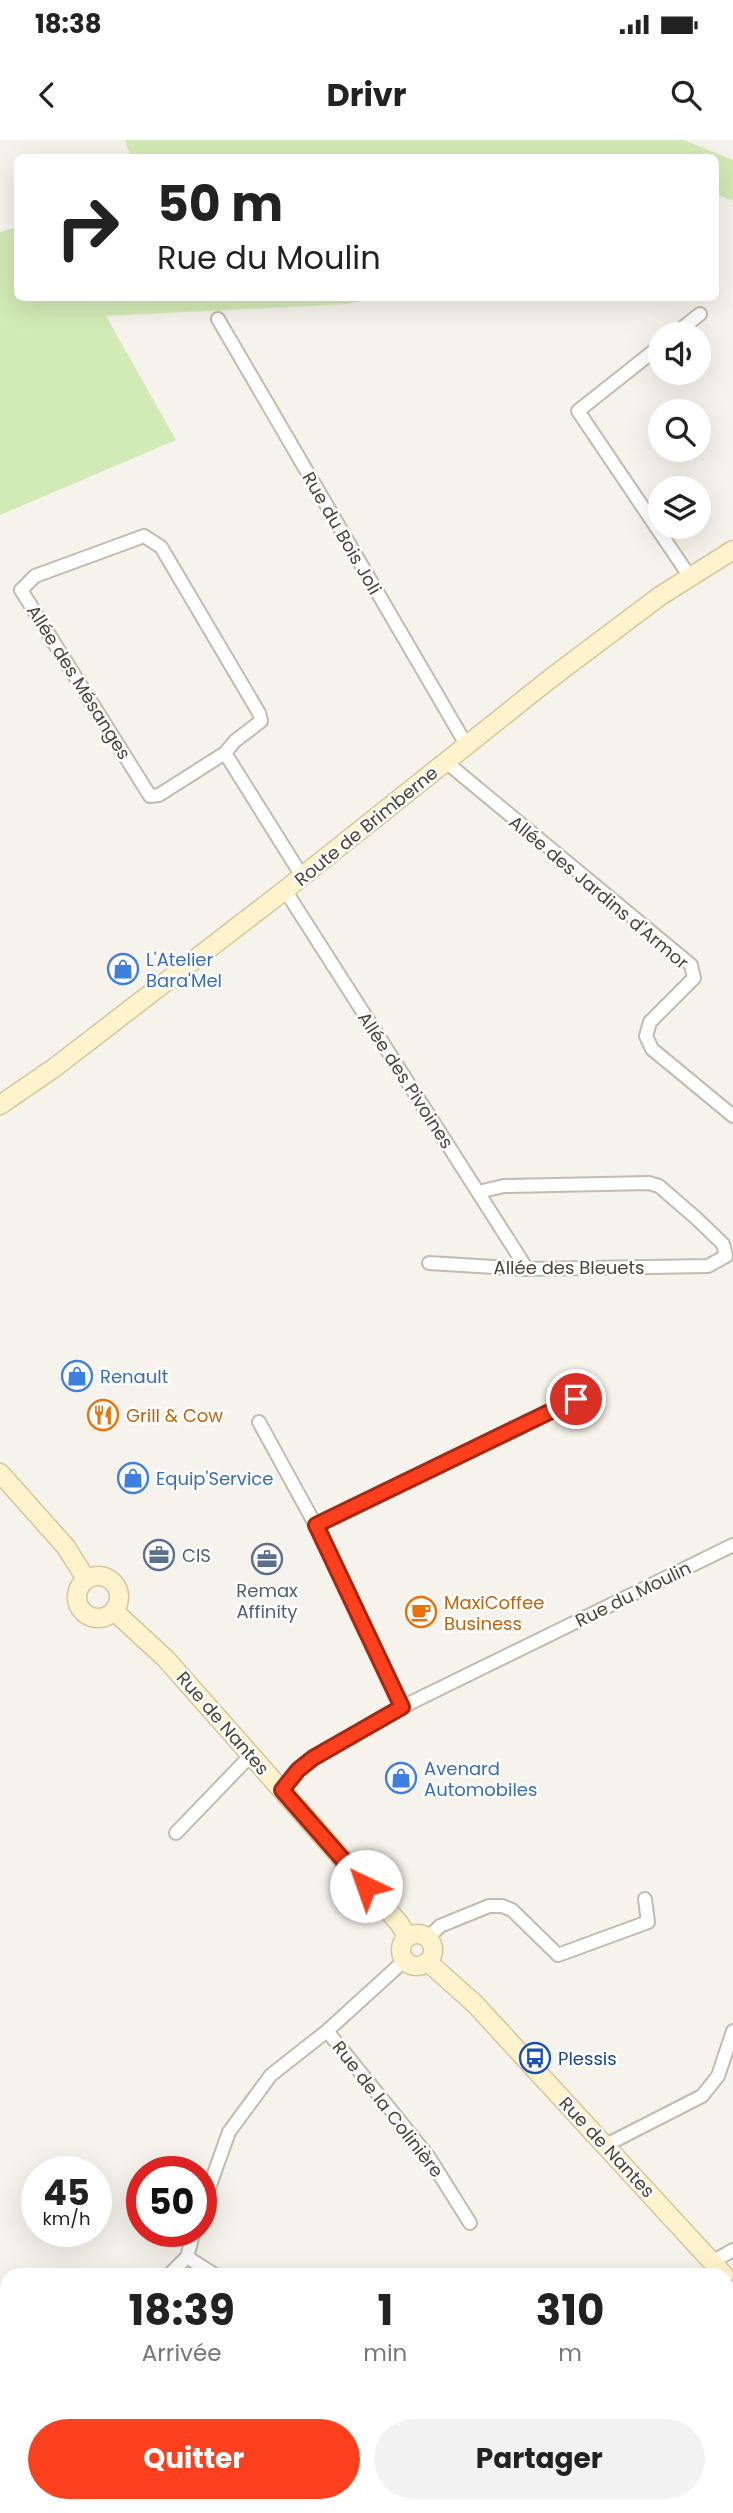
<!DOCTYPE html>
<html lang="fr">
<meta charset="utf-8">
<style>
:root{--surface:#fff;--page:#f2f2f2;--text:#222;--muted:#767676;--accent:#fc3f1d}
body{margin:0;font-family:Poppins,sans-serif;background:var(--page);color:var(--text);height:100vh;display:flex;flex-direction:column;font-size:26px;white-space:nowrap}
*{box-sizing:border-box;margin:0}
p{font-size:23px;color:var(--muted)}
.icon{flex:none;width:38px;height:38px;fill:none;stroke:currentColor;stroke-width:2;stroke-linecap:round;stroke-linejoin:round}
.map{position:relative;flex:1;overflow:hidden}
.drawer{position:absolute;left:0px;top:2128px;width:733px;height:245px;display:flex;flex-direction:column;background:var(--surface);border-radius:21px 21px 0 0;box-shadow:0 7px 28px #0002}
.drawer>*{flex:none}
.top-card{position:absolute;left:14px;top:14px;width:705px;height:147px;border-radius:10px;box-shadow:0 7px 28px #0002;background:#fff;color:var(--text);overflow:hidden}
.tools{position:absolute;left:648px;top:182px;display:grid;gap:14px}
.tools a{display:grid;place-items:center;width:63px;height:63px;border-radius:50%;background:var(--surface);box-shadow:0 7px 28px #0002;font-size:35px}
.speed{position:absolute;left:21px;top:2016px;display:flex;gap:14px;font-size:35px;font-weight:700;text-align:center}
.speed>*{display:grid;place-content:center;width:91px;height:91px;border-radius:50%;background:var(--surface);box-shadow:0 7px 28px #0002;line-height:1}
.speed small{font-size:18px;font-weight:400}
.speed .limit{border:10px solid #d22;background:#fff;color:#111}
.pin{position:absolute;display:grid;place-items:center;width:60px;height:60px;color:#fff;margin:-30px;border:4px solid #fff;border-radius:50%;box-shadow:0 2px 7px #0007}
.me{position:absolute;width:77px;margin:-38px;rotate:318deg;stroke-linejoin:round;filter:drop-shadow(0 0 5px #0008)}
.turn{display:flex;align-items:center;gap:24px;height:147px;padding:0 28px;font-size:32px}
.turn .icon{width:91px;height:91px;stroke-width:2.5}
.turn b{display:block;font-size:49px;line-height:60px}
.eta{display:flex;justify-content:space-evenly;align-items:center;height:119px;text-align:center}
.eta b{font-size:42px;font-weight:700;line-height:49px}
.action{display:flex;gap:14px;margin-top:auto;padding:14px 28px}
.action a{flex:1;height:80px;border-radius:42px;background:var(--accent);color:#fff;font-size:28px;font-weight:700;line-height:80px;text-align:center}
.action a+a{background:var(--page);color:var(--text)}
.status{display:flex;justify-content:space-between;align-items:center;height:49px;padding:0 35px;background:var(--surface);direction:ltr}
.status svg{height:19px;fill:currentColor}
header{display:flex;justify-content:space-between;align-items:center;height:91px;padding:0 28px;background:var(--surface);font-size:32px;font-weight:700}
.map>svg:first-child{display:block}
.green{fill:#d2eab5}
.lines{fill:none;stroke-linecap:round;stroke-linejoin:round}
.street-casing{stroke:#c2bbae;stroke-width:16}
.secondary-casing{stroke:#d6c79b;stroke-width:21}
.street{stroke:#fff;stroke-width:12}
.secondary{stroke:#fff3cd;stroke-width:18}
.route-casing{stroke:#a42913;stroke-width:18}
.route{stroke:#fc3f1d;stroke-width:12}
.labels{text-anchor:middle;dominant-baseline:central;stroke-width:5;stroke-linejoin:round;paint-order:stroke}
.street-label{font-size:18px;fill:#4b4439;stroke:#fff}
.shop-label{font-size:18px;fill:#366cbe;stroke:#fff;text-anchor:start}
.food-label{font-size:18px;fill:#c56008;stroke:#fff;text-anchor:start}
.service-label{font-size:18px;fill:#4e5e75;stroke:#fff;text-anchor:start}
.transit-label{font-size:18px;fill:#164399;stroke:#fff;text-anchor:start}
</style>
<div class="status"><b>18:38</b><svg viewBox="0 0 49 12"><path d="M0 12V9h3v3zM5 12V6h3v6zM10 12V3h3v9zM15 12V0h3v12zM26 1h20v11H26zM47 4h2v5h-2z"/></svg></div>
<header><svg class="icon" aria-label="back" viewBox="0 0 24 24"><path d="M15 5l-7 7 7 7"/></svg>Drivr<svg class="icon" aria-label="search" viewBox="0 0 24 24"><circle cx="10" cy="10" r="6"/><path d="M15 15l6 6"/></svg></header>
<div class="map">
<svg width="733" height="2373" viewBox="0 0 733 2373">
<rect width="100%" height="100%" fill="#f6f3ec"/>
<!-- green -->
<path class="green" d="M 125,0 L 684,0 L 733,20 L 733,61 L 716,54 L 716,18 L 131,18 Z
M 17,87 L 18,158 L 374,158 L 347,164 L 106,176 L 176,300 L 0,375 L 0,92 Z"/>
<g class="lines">
<!-- street casing -->
<g class="street-casing">
<path id="street" d="M 218,179 L 467,606
M 675,194 L 700,174
M 660,206 L 578,271 L 690,437
M 144,396 L 161,407 L 259,573 L 261,581 L 235,601 L 225,613 L 159,655 L 150,656 L 21,450 L 35,436 Z
M 225,613 L 302,736
M 446,622 L 691,825 L 694,838 L 650,882 L 646,896 L 652,909 L 733,976
M 285,750 L 527,1129
M 429,1123 L 527,1129 L 708,1126 L 726,1116 L 723,1104 L 696,1078 L 659,1046 L 649,1043 L 504,1046 L 478,1052
M 259,1282 L 316,1386
M 402,1567 L 316,1386 L 575,1259
M 282,1650 L 298,1630 L 314,1618 L 402,1567 L 733,1405
M 176,1693 L 251,1615
M 428,1798 L 440,1786 L 489,1766 L 502,1766 L 512,1770 L 558,1815 L 648,1782 L 645,1759
M 327,1891 L 428,2016 L 470,2083
M 606,2005 L 702,1956 L 718,1936 L 733,1891
M 201,2070 L 229,1992 L 271,1935 L 327,1891 L 405,1820
M 187,2117 L 215,2135
M 712,2122 L 733,2110
M 169,2135 L 187,2117 L 194,2091
M 726,2219 L 733,2212
M 0,2247 L 7,2255
M 95,2366 L 101,2373"/>
</g>
<!-- secondary casing -->
<g class="secondary-casing">
<path id="secondary" d="M 0,965 L 54,928 L 285,750 L 551,538 L 660,456 L 733,410
M 0,1333 L 66,1407 L 86,1439
M77 1457a21 21 0 1 1 42 0a21 21 0 1 1-42 0Z
M 114,1471 L 166,1519 L 399,1783 L 407,1797
M401 1810a16 16 0 1 1 32 0a16 16 0 1 1-32 0Z
M 428,1822 L 475,1864 L 724,2135"/>
</g>
<!-- street -->
<use href="#street" class="street"/>
<!-- secondary -->
<use href="#secondary" class="secondary"/>
</g>
<g class="lines">
<!-- route casing -->
<g class="route-casing">
<path id="route" d="M 366,1746 L 282,1650 L 298,1630 L 313,1618 L 402,1567 L 316,1385 L 576,1259"/>
</g>
<!-- route -->
<use href="#route" class="route"/>
</g>
<!-- icons -->
<defs>
<g id="shop-ring" transform="scale(1.575)"><circle r="9.5" fill="#fff" stroke="#3f7fe0" stroke-width="1.5"/><path d="M-5-2.5h2.3a2.7 3.5 0 0 1 5.4 0H5L5.5 6h-11ZM-1.5-2.5h3a1.5 2.3 0 0 0-3 0Z" fill="#3f7fe0"/></g>
<g id="restaurant-ring" transform="scale(1.575)"><circle r="9.5" fill="#fff" stroke="#e8710a" stroke-width="1.5"/><path d="M-5-6h1v4h1v-4h1v4h1v-4h1v5L-1.5 .5V6h-2V.5L-5-1ZM5-6V6H3V1.5H1.5Q1.5-4 5-6Z" fill="#e8710a"/></g>
<g id="office-ring" transform="scale(1.575)"><circle r="9.5" fill="#fff" stroke="#5c6f8a" stroke-width="1.5"/><path d="M-6-3h4V-5.5h4V-3h4V5H-6ZM-1-4.5V-3h2v-1.5ZM-6 0V1H6V0Z" fill="#5c6f8a"/></g>
<g id="cafe-ring" transform="scale(1.575)"><circle r="9.5" fill="#fff" stroke="#e8710a" stroke-width="1.5"/><path d="M-5.5-4.5H6V0H3Q3 3.5 0 3.5H-2.5Q-5.5 3.5-5.5 0ZM3-3.2v2h1.7v-2ZM-6 4.5H4V6H-6Z" fill="#e8710a"/></g>
<g id="bus-ring" transform="scale(1.575)"><circle r="9.5" fill="#fff" stroke="#1a4fb4" stroke-width="1.5"/><path d="M-5-6H5V4H4V6H2V4H-2V6H-4V4H-5ZM-3.5-4V0h7V-4ZM-3.5 1.2v1.5H-2V1.2ZM2 1.2v1.5H3.5V1.2Z" fill="#1a4fb4"/></g>
</defs>
<g fill-rule="evenodd">
<use href="#shop-ring" x="123" y="829"/>
<use href="#shop-ring" x="77" y="1236"/>
<use href="#restaurant-ring" x="103" y="1275"/>
<use href="#shop-ring" x="133" y="1338"/>
<use href="#office-ring" x="159" y="1415"/>
<use href="#office-ring" x="267" y="1419"/>
<use href="#cafe-ring" x="421" y="1472"/>
<use href="#shop-ring" x="401" y="1638"/>
<use href="#bus-ring" x="535" y="1918"/>
</g>
<g class="labels">
<!-- street labels -->
<g class="street-label">
<text transform="translate(342 393) rotate(60)">Rue du Bois Joli</text>
<text transform="translate(79 542) rotate(58)">Allée des Mésanges</text>
<text transform="translate(366 686) rotate(-39)">Route de Brimberne</text>
<text transform="translate(599 752) rotate(40)">Allée des Jardins d'Armor</text>
<text transform="translate(406 940) rotate(57)">Allée des Pivoines</text>
<text x="569" y="1127">Allée des Bleuets</text>
<text transform="translate(633 1454) rotate(-26)">Rue du Moulin</text>
<text transform="translate(223 1583) rotate(49)">Rue de Nantes</text>
<text transform="translate(388 1969) rotate(52)">Rue de la Colinière</text>
<text transform="translate(607 2007) rotate(47)">Rue de Nantes</text>
</g>
<!-- shop labels -->
<g class="shop-label">
<text x="146" y="819">L'Atelier<tspan x="146" dy="21">Bara'Mel</tspan></text>
<text x="100" y="1236">Renault</text>
<text x="156" y="1338">Equip'Service</text>
<text x="424" y="1628">Avenard<tspan x="424" dy="21">Automobiles</tspan></text>
</g>
<!-- food labels -->
<g class="food-label">
<text x="126" y="1275">Grill &amp; Cow</text>
<text x="444" y="1462">MaxiCoffee<tspan x="444" dy="21">Business</tspan></text>
</g>
<!-- service labels -->
<g class="service-label">
<text x="182" y="1415">CIS</text>
<text x="267" y="1450" text-anchor="middle">Remax<tspan x="267" dy="21">Affinity</tspan></text>
</g>
<!-- transit labels -->
<g class="transit-label">
<text x="558" y="1918">Plessis</text>
</g>
</g>
</svg>
<div class="tools">
<a><svg class="icon" aria-label="sound" viewBox="0 0 24 24"><path d="M4 9h4l5-4v14l-5-4H4zM17 9q2 3 0 6"/></svg></a>
<a><svg class="icon" aria-label="search" viewBox="0 0 24 24"><circle cx="10" cy="10" r="6"/><path d="M15 15l6 6"/></svg></a>
<a><svg class="icon" aria-label="layers" viewBox="0 0 24 24"><path d="M12 4l9 5-9 5-9-5zM3 14l9 5 9-5"/></svg></a>
</div>
<div class="speed"><div>45<small>km/h</small></div><div class="limit">50</div></div>
<div class="pin" style="left:576px;top:1259px;background:#d93025"><svg class="icon" aria-label="arrive" viewBox="0 0 24 24"><path d="M6 21V4h12l-3 4 3 4H6"/></svg></div>
<svg class="me" style="left:366px;top:1746px" viewBox="-20 -20 40 40"><circle r="19" fill="#fff"/><path d="M0-13L10 11 0 6-10 11z" fill="#fc3f1d"/></svg>
<div class="top-card">
<div class="turn"><svg class="icon" aria-label="right" viewBox="0 0 24 24"><path d="M7 20v-9h11M14 6l5 5-5 5"/></svg><div><b>50 m</b>Rue du Moulin</div></div>
</div>
<section class="drawer">
<div class="eta">
<div><b>18:39</b><p>Arrivée</p></div>
<div><b>1</b><p>min</p></div>
<div><b>310</b><p>m</p></div>
</div>
<div class="action"><a>Quitter</a><a>Partager</a></div>
</section>
</div>
